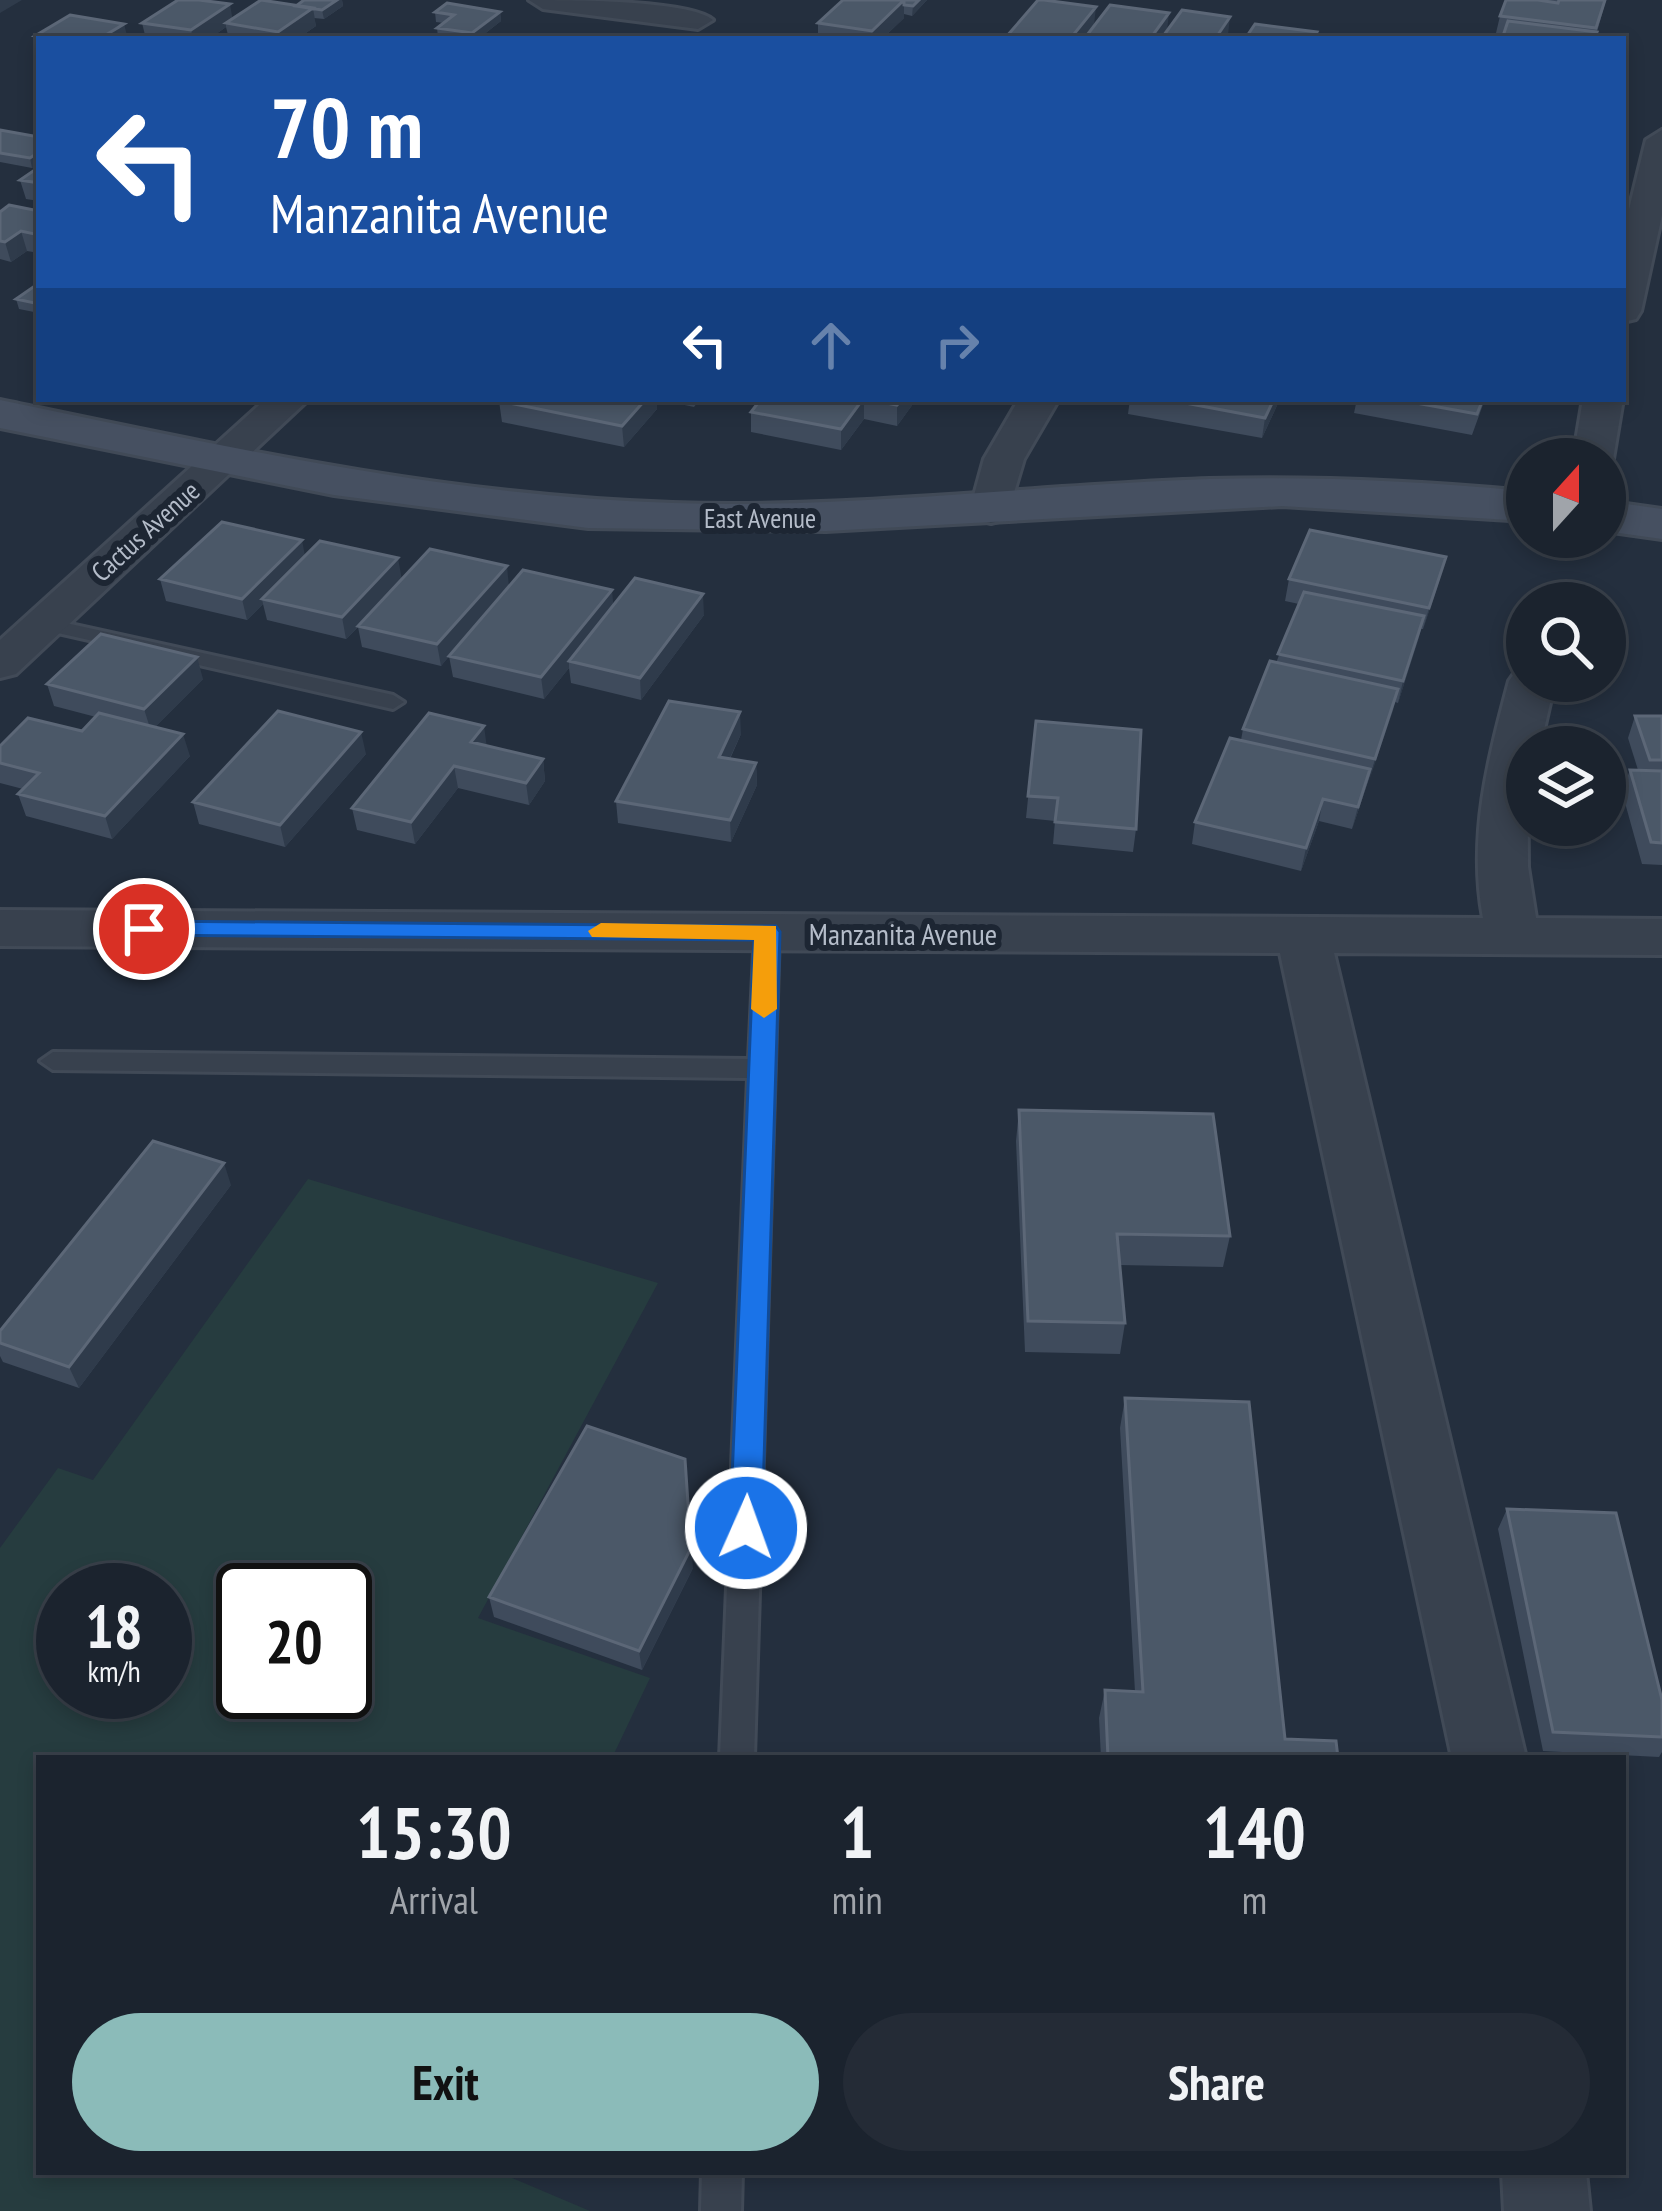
<!DOCTYPE html>
<style>
:root{--surface:#1b232e;--page:#242b36;--text:#f1f3f6;--muted:#a0a4aa;--line:#39404a;--accent:#8bbbb9}
body{margin:0;font-family:"PT Sans Narrow",sans-serif;background:var(--page);color:var(--text);height:100vh;display:flex;flex-direction:column;font-size:45px;white-space:nowrap}
*{box-sizing:border-box;margin:0}
p{font-size:39px;color:var(--muted)}
.icon{flex:none;width:66px;height:66px;fill:none;stroke:currentColor;stroke-width:2;stroke-linecap:round;stroke-linejoin:round}
.map{position:relative;flex:1;overflow:hidden}
.sheet{position:absolute;left:36px;top:1755px;width:1590px;height:420px;display:flex;flex-direction:column;background:var(--surface);border-radius:0px;box-shadow:0 6px 18px #0003,0 0 0 3px var(--line)}
.sheet>*{flex:none}
.guide{position:absolute;left:36px;top:36px;width:1590px;height:366px;border-radius:0px;box-shadow:0 6px 18px #0003,0 0 0 3px var(--line);background:#1a4fa0;color:#fff;overflow:hidden}
.needle{width:78px;rotate:21deg}
.buttons{position:absolute;left:1506px;top:438px;display:grid;gap:24px}
.buttons a{display:grid;place-items:center;width:120px;height:120px;border-radius:50%;background:var(--surface);box-shadow:0 6px 18px #0003,0 0 0 3px var(--line);font-size:60px}
.speed{position:absolute;left:36px;top:1563px;display:flex;gap:24px;font-size:60px;font-weight:700;text-align:center}
.speed>*{display:grid;place-content:center;width:156px;height:156px;border-radius:50%;background:var(--surface);box-shadow:0 6px 18px #0003,0 0 0 3px var(--line);line-height:1}
.speed small{font-size:30px;font-weight:400}
.speed .limit{border:6px solid #111;border-radius:18px;background:#fff;color:#111}
.pin{position:absolute;display:grid;place-items:center;width:102px;height:102px;color:#fff;margin:-51px;border:6px solid #fff;border-radius:50%;box-shadow:0 3px 12px #0007}
.me{position:absolute;width:132px;margin:-66px;rotate:2deg;stroke-linejoin:round;filter:drop-shadow(0 0 9px #0008)}
.turn{display:flex;align-items:center;gap:42px;height:252px;padding:0 36px;font-size:54px}
.turn .icon{width:156px;height:156px;stroke-width:2.5}
.turn b{display:block;font-size:84px;line-height:102px}
.lanes{display:flex;align-items:center;height:114px;padding:0 36px;background:#0003;justify-content:center;gap:60px;direction:ltr}
.lanes .off{opacity:.35}
.eta{display:flex;justify-content:space-evenly;align-items:center;height:204px;text-align:center}
.eta b{font-size:72px;font-weight:700;line-height:84px}
.button{display:flex;gap:24px;margin-top:auto;padding:24px 36px}
.button a{flex:1;height:138px;border-radius:72px;background:var(--accent);color:#111;font-size:48px;font-weight:700;line-height:138px;text-align:center}
.button a+a{background:var(--page);color:var(--text)}
.map>svg:first-child{display:block}
.green{fill:#263c3f;fill-rule:evenodd}
.lines{fill:none;stroke-linecap:round;stroke-linejoin:round}
.lane-casing{stroke:#414a57;stroke-width:6}
.street-casing{stroke:#414a57;stroke-width:6}
.secondary-casing{stroke:#414a57;stroke-width:6}
.lane{fill:#38414e;fill-rule:evenodd}
.street{fill:#38414e;fill-rule:evenodd}
.secondary{fill:#465061;fill-rule:evenodd}
.wall{fill:#3f4b5c}
.shaded-wall{fill:#2f3b4b}
.building{fill:#4b5868;stroke:#5c6777;stroke-width:3}
.route{fill:#1a73e8;stroke:#114b97;stroke-width:3}
.slow{fill:#f59e0b}
.labels{text-anchor:middle;dominant-baseline:central;stroke-width:12;stroke-linejoin:round;paint-order:stroke}
.far-street-label{font-size:27px;fill:#b4bcc9;stroke:#1d2633}
.street-label{font-size:30px;fill:#b4bcc9;stroke:#1d2633}
</style>
<div class="map">
<svg width="1662" height="2211" viewBox="0 0 1662 2211">
<rect width="100%" height="100%" fill="#242f3e"/>
<!-- green -->
<path class="green" d="M 308,1179 L 658,1283 L 478,1618 L 650,1678 L 612,1758 L 39,1758 L 39,2172 L 498,2172 L 590,2211 L 0,2211 L 0,1548 L 58,1468 L 93,1480 ZM 63,1590 L 165,1590 L 165,1692 L 63,1692 ZM 243,1590 L 345,1590 L 345,1692 L 243,1692 Z"/>
<g class="lines">
<!-- lane casing -->
<g class="lane-casing">
<path id="lane" d="M 43,618 L 393,695 L 404,702 L 393,709 L 36,628 L 36,620 Z
M 767,924 L 779,932 L 754,1758 L 720,1758 L 748,1078 L 53,1070 L 40,1061 L 53,1052 L 749,1059 L 755,932 Z
M 702,2172 L 742,2172 L 741,2211 L 701,2211 Z"/>
</g>
<!-- street casing -->
<g class="street-casing">
<path id="street" d="M 529,0 C 564,0 691,0 713,20 L 698,29 L 543,9 Z
M 1662,130 L 1662,215 L 1641,311 L 1636,319 L 1623,322 L 1623,234 L 1646,140 Z
M 266,399 L 309,399 L 16,674 L 0,678 L 0,640 Z
M 1019,399 L 1059,399 L 1024,459 L 1006,519 L 991,523 L 976,519 L 970,510 L 984,459 Z
M 1583,399 L 1623,399 L 1613,459 L 1607,468 L 1605,459 L 1573,459 Z
M 1527,668 L 1527,681 L 1555,681 L 1540,747 L 1527,747 L 1528,867 L 1536,918 L 1662,919 L 1662,955 L 1334,953 L 1526,1758 L 1452,1758 L 1280,953 L 0,946 L 0,910 L 1483,918 C 1468,836 1488,760 1509,681 L 1516,671 Z
M 1502,2172 L 1586,2172 L 1590,2211 L 1504,2211 Z"/>
</g>
<!-- secondary casing -->
<g class="secondary-casing">
<path id="secondary" d="M 0,400 C 222,446 446,496 673,503 C 852,509 1031,485 1209,479 C 1316,476 1421,481 1527,491 L 1527,521 L 1282,506 L 826,531 L 588,528 L 334,495 L 0,428 Z
M 1605,501 L 1662,509 L 1662,539 L 1605,531 Z"/>
</g>
<!-- lane -->
<use href="#lane" class="lane"/>
<!-- street -->
<use href="#street" class="street"/>
<!-- secondary -->
<use href="#secondary" class="secondary"/>
</g>
<!-- wall -->
<path class="wall" d="M 304,0 L 342,0 L 343,6 L 324,19 L 314,18 L 316,26 L 297,39 L 229,39 L 226,27 L 209,39 L 146,39 L 142,23 L 233,19 L 296,6 Z
M 843,0 L 927,0 L 912,16 L 904,14 L 904,18 L 882,39 L 818,39 L 818,23 Z
M 1506,0 L 1606,0 L 1595,39 L 1496,33 L 1500,16 Z
M 435,12 L 500,12 L 501,21 L 478,39 L 449,39 L 438,37 L 437,28 L 444,23 L 436,22 Z
M 0,130 L 39,137 L 39,164 L 32,168 L 0,162 Z
M 39,167 L 39,201 L 26,199 L 20,180 Z
M 39,211 L 39,253 L 27,251 L 11,262 L 0,259 L 0,212 Z
M 39,283 L 39,313 L 19,309 L 16,299 Z
M 502,399 L 700,399 L 694,407 L 657,399 L 657,409 L 624,447 L 502,422 L 499,401 Z
M 761,399 L 913,399 L 913,404 L 897,426 L 864,419 L 841,450 L 751,432 L 751,412 Z
M 1130,399 L 1280,399 L 1262,438 L 1128,414 Z
M 1357,399 L 1485,399 L 1472,435 L 1354,413 Z
M 305,555 L 402,579 L 509,587 L 613,606 L 704,615 L 641,700 L 571,683 L 569,668 L 544,699 L 453,677 L 449,656 L 441,666 L 362,647 L 358,627 L 346,639 L 267,620 L 263,604 L 247,620 L 166,601 L 160,579 Z
M 1440,578 L 1423,629 L 1421,629 L 1398,703 L 1395,702 L 1352,829 L 1319,821 L 1301,871 L 1192,844 L 1195,822 L 1241,740 L 1243,729 L 1276,663 L 1299,604 L 1285,601 L 1289,579 Z
M 203,679 L 155,727 L 190,756 L 112,839 L 26,816 L 18,794 L 23,789 L 0,783 L 0,746 L 82,731 L 96,717 L 54,706 L 47,684 Z
M 1635,716 L 1662,716 L 1662,865 L 1642,864 L 1622,792 L 1630,770 L 1638,770 L 1628,738 Z
M 1036,721 L 1136,829 L 1133,852 L 1053,844 L 1055,821 L 1026,818 Z
M 741,734 L 730,759 L 756,763 L 757,785 L 731,842 L 618,823 L 616,801 Z
M 487,746 L 543,759 L 545,781 L 529,805 L 458,788 L 415,844 L 357,830 L 352,808 Z
M 366,754 L 285,847 L 199,824 L 193,802 Z
M 1019,1110 L 1230,1236 L 1223,1267 L 1119,1265 L 1125,1323 L 1120,1354 L 1025,1352 L 1016,1141 Z
M 231,1185 L 79,1388 L 3,1362 L 0,1356 L 0,1331 Z
M 1125,1398 L 1285,1739 L 1338,1758 L 1101,1758 L 1099,1718 L 1105,1690 L 1135,1692 L 1120,1428 Z
M 1507,1509 L 1662,1700 L 1662,1752 L 1659,1757 L 1543,1751 L 1498,1529 Z
M 693,1568 L 642,1670 L 494,1617 L 489,1597 Z"/>
<!-- shaded-wall -->
<path class="shaded-wall" d="M 0,0 L 22,0 L 0,13 Z
M 337,0 L 342,0 L 343,6 L 324,19 L 322,10 Z
M 904,0 L 904,18 L 882,39 L 872,39 L 872,31 Z
M 919,0 L 927,0 L 912,16 L 913,6 Z
M 230,4 L 233,22 L 226,23 L 226,27 L 209,39 L 193,39 L 191,30 Z
M 1096,7 L 1094,25 L 1083,39 L 1070,39 Z
M 313,8 L 316,26 L 297,39 L 280,39 L 278,32 Z
M 500,12 L 501,21 L 478,39 L 472,39 L 472,33 Z
M 1169,13 L 1167,31 L 1161,39 L 1150,39 Z
M 1230,17 L 1228,35 L 1225,39 L 1215,39 Z
M 124,24 L 128,39 L 99,39 Z
M 39,152 L 39,164 L 32,168 L 30,158 Z
M 21,231 L 27,251 L 11,262 L 5,242 Z
M 646,399 L 657,399 L 657,409 L 624,447 L 622,426 Z
M 864,399 L 864,419 L 841,450 L 841,429 Z
M 902,399 L 913,399 L 913,404 L 897,426 L 897,405 Z
M 1274,399 L 1280,399 L 1262,438 L 1265,418 Z
M 302,540 L 306,561 L 262,599 L 263,604 L 247,620 L 242,599 Z
M 1446,557 L 1440,578 L 1423,629 L 1429,608 Z
M 398,558 L 402,580 L 346,639 L 342,617 Z
M 507,566 L 509,587 L 441,666 L 437,644 Z
M 612,590 L 614,612 L 569,661 L 569,668 L 544,699 L 541,677 Z
M 703,594 L 704,615 L 641,700 L 640,678 Z
M 1424,616 L 1419,638 L 1398,703 L 1403,681 Z
M 197,657 L 203,679 L 151,731 L 144,709 Z
M 1398,689 L 1393,711 L 1369,781 L 1375,759 Z
M 740,712 L 741,734 L 720,779 L 719,757 Z
M 484,726 L 487,748 L 471,742 Z
M 361,732 L 366,754 L 285,847 L 280,825 Z
M 183,734 L 190,756 L 112,839 L 105,816 Z
M 543,759 L 545,781 L 529,805 L 526,783 Z
M 756,763 L 757,785 L 731,842 L 730,820 Z
M 454,766 L 458,788 L 415,844 L 411,822 Z
M 1370,769 L 1365,791 L 1352,829 L 1358,807 Z
M 1323,799 L 1319,821 L 1301,871 L 1306,848 Z
M 224,1163 L 231,1185 L 79,1388 L 69,1367 Z
M 685,1459 L 693,1568 L 642,1670 L 639,1651 Z"/>
<!-- building -->
<path class="building" d="M 178,0 L 199,0 L 230,4 L 191,30 L 142,23 Z
M 261,0 L 313,8 L 278,32 L 226,23 Z
M 304,0 L 337,0 L 322,10 L 296,6 Z
M 843,0 L 904,0 L 872,31 L 818,23 Z
M 901,0 L 919,0 L 913,6 L 904,5 L 904,0 Z
M 1038,0 L 1044,0 L 1096,7 L 1070,39 L 1028,39 L 1007,36 Z
M 1506,0 L 1538,0 L 1558,3 L 1559,0 L 1605,0 L 1596,28 L 1500,16 Z
M 447,3 L 500,12 L 472,33 L 437,28 L 454,15 L 435,12 Z
M 1110,5 L 1169,13 L 1150,39 L 1084,39 Z
M 1182,10 L 1230,17 L 1215,39 L 1161,39 Z
M 70,15 L 124,24 L 99,39 L 55,39 L 35,36 Z
M 1508,21 L 1597,32 L 1594,39 L 1502,39 Z
M 1255,24 L 1317,32 L 1313,39 L 1245,39 Z
M 1327,35 L 1353,39 L 1325,39 Z
M 0,130 L 39,137 L 39,152 L 30,158 L 0,153 Z
M 39,167 L 39,183 L 20,180 Z
M 9,205 L 39,211 L 39,235 L 21,231 L 5,242 L 0,241 L 0,212 Z
M 39,283 L 39,304 L 16,299 Z
M 502,399 L 646,399 L 622,426 L 499,401 Z
M 761,399 L 863,399 L 841,429 L 751,412 Z
M 866,399 L 902,399 L 897,405 Z
M 1164,399 L 1274,399 L 1265,418 Z
M 1394,399 L 1483,399 L 1477,414 Z
M 222,522 L 302,540 L 242,599 L 160,579 Z
M 1310,530 L 1446,557 L 1429,608 L 1289,579 Z
M 320,541 L 398,558 L 342,617 L 262,599 Z
M 430,549 L 507,566 L 437,644 L 358,626 Z
M 523,570 L 612,590 L 541,677 L 449,656 Z
M 635,578 L 703,594 L 640,678 L 569,661 Z
M 1304,592 L 1424,616 L 1403,681 L 1278,654 Z
M 101,634 L 197,657 L 144,709 L 47,684 Z
M 1270,661 L 1398,689 L 1375,759 L 1243,729 Z
M 669,701 L 740,712 L 719,757 L 756,763 L 730,820 L 616,801 Z
M 278,711 L 361,732 L 280,825 L 193,802 Z
M 99,713 L 183,734 L 105,816 L 18,794 L 39,773 L 0,763 L 0,746 L 28,718 L 82,731 Z
M 429,713 L 484,726 L 471,742 L 543,759 L 526,783 L 454,766 L 411,822 L 352,808 Z
M 1635,716 L 1662,716 L 1662,760 L 1650,760 Z
M 1036,721 L 1141,730 L 1136,829 L 1055,822 L 1058,798 L 1028,796 Z
M 1230,738 L 1370,769 L 1358,807 L 1323,799 L 1306,848 L 1195,822 Z
M 1630,770 L 1662,771 L 1662,843 L 1651,842 Z
M 1019,1110 L 1213,1114 L 1230,1236 L 1117,1234 L 1125,1323 L 1028,1321 Z
M 153,1141 L 224,1163 L 69,1367 L 0,1343 L 0,1331 Z
M 1125,1398 L 1249,1402 L 1285,1739 L 1336,1741 L 1338,1758 L 1108,1758 L 1105,1690 L 1143,1692 Z
M 587,1426 L 685,1459 L 691,1548 L 639,1651 L 489,1597 Z
M 1507,1509 L 1616,1513 L 1662,1700 L 1662,1737 L 1553,1732 Z"/>
<!-- route -->
<path class="route" d="M 144,921 L 776,926 L 780,932 L 762,1528 L 757,1538 L 746,1542 L 734,1538 L 730,1528 L 754,940 L 135,935 L 131,929 L 135,923 Z"/>
<!-- slow -->
<path class="slow" d="M 601,923 L 776,926 L 777,1009 L 764,1018 L 751,1009 L 754,940 L 592,937 L 588,931 Z"/>
<g class="labels">
<!-- far-street labels -->
<g class="far-street-label">
<text x="760" y="518">East Avenue</text>
<text transform="translate(145 531) rotate(-42)">Cactus Avenue</text>
</g>
<!-- street labels -->
<g class="street-label">
<text x="903" y="933">Manzanita Avenue</text>
</g>
</g>
</svg>
<div class="buttons">
<a><svg class="needle" viewBox="-14 -14 28 28"><path d="M0-13l5 13h-10z" fill="#e53935"/><path d="M0 13l5-13h-10z" fill="#a0a4aa"/></svg></a>
<a><svg class="icon" aria-label="search" viewBox="0 0 24 24"><circle cx="10" cy="10" r="6"/><path d="M15 15l6 6"/></svg></a>
<a><svg class="icon" aria-label="layers" viewBox="0 0 24 24"><path d="M12 4l9 5-9 5-9-5zM3 14l9 5 9-5"/></svg></a>
</div>
<div class="speed"><div>18<small>km/h</small></div><div class="limit">20</div></div>
<div class="pin" style="left:144px;top:929px;background:#d93025"><svg class="icon" aria-label="arrive" viewBox="0 0 24 24"><path d="M6 21V4h12l-3 4 3 4H6"/></svg></div>
<svg class="me" style="left:746px;top:1528px" viewBox="-20 -20 40 40"><circle r="17" fill="#1a73e8" stroke="#fff" stroke-width="3"/><path d="M0-11L8 9 0 5-8 9z" fill="#fff"/></svg>
<div class="guide">
<div class="turn"><svg class="icon" aria-label="left" viewBox="0 0 24 24"><path d="M17 20v-9H6M10 6l-5 5 5 5"/></svg><div><b>70 m</b>Manzanita Avenue</div></div>
<div class="lanes"><svg class="icon" aria-label="left" viewBox="0 0 24 24"><path d="M17 20v-9H6M10 6l-5 5 5 5"/></svg><svg class="icon off" aria-label="ahead" viewBox="0 0 24 24"><path d="M12 20V5M6 11l6-6 6 6"/></svg><svg class="icon off" aria-label="right" viewBox="0 0 24 24"><path d="M7 20v-9h11M14 6l5 5-5 5"/></svg></div>
</div>
<section class="sheet">
<div class="eta">
<div><b>15:30</b><p>Arrival</p></div>
<div><b>1</b><p>min</p></div>
<div><b>140</b><p>m</p></div>
</div>
<div class="button"><a>Exit</a><a>Share</a></div>
</section>
</div>
